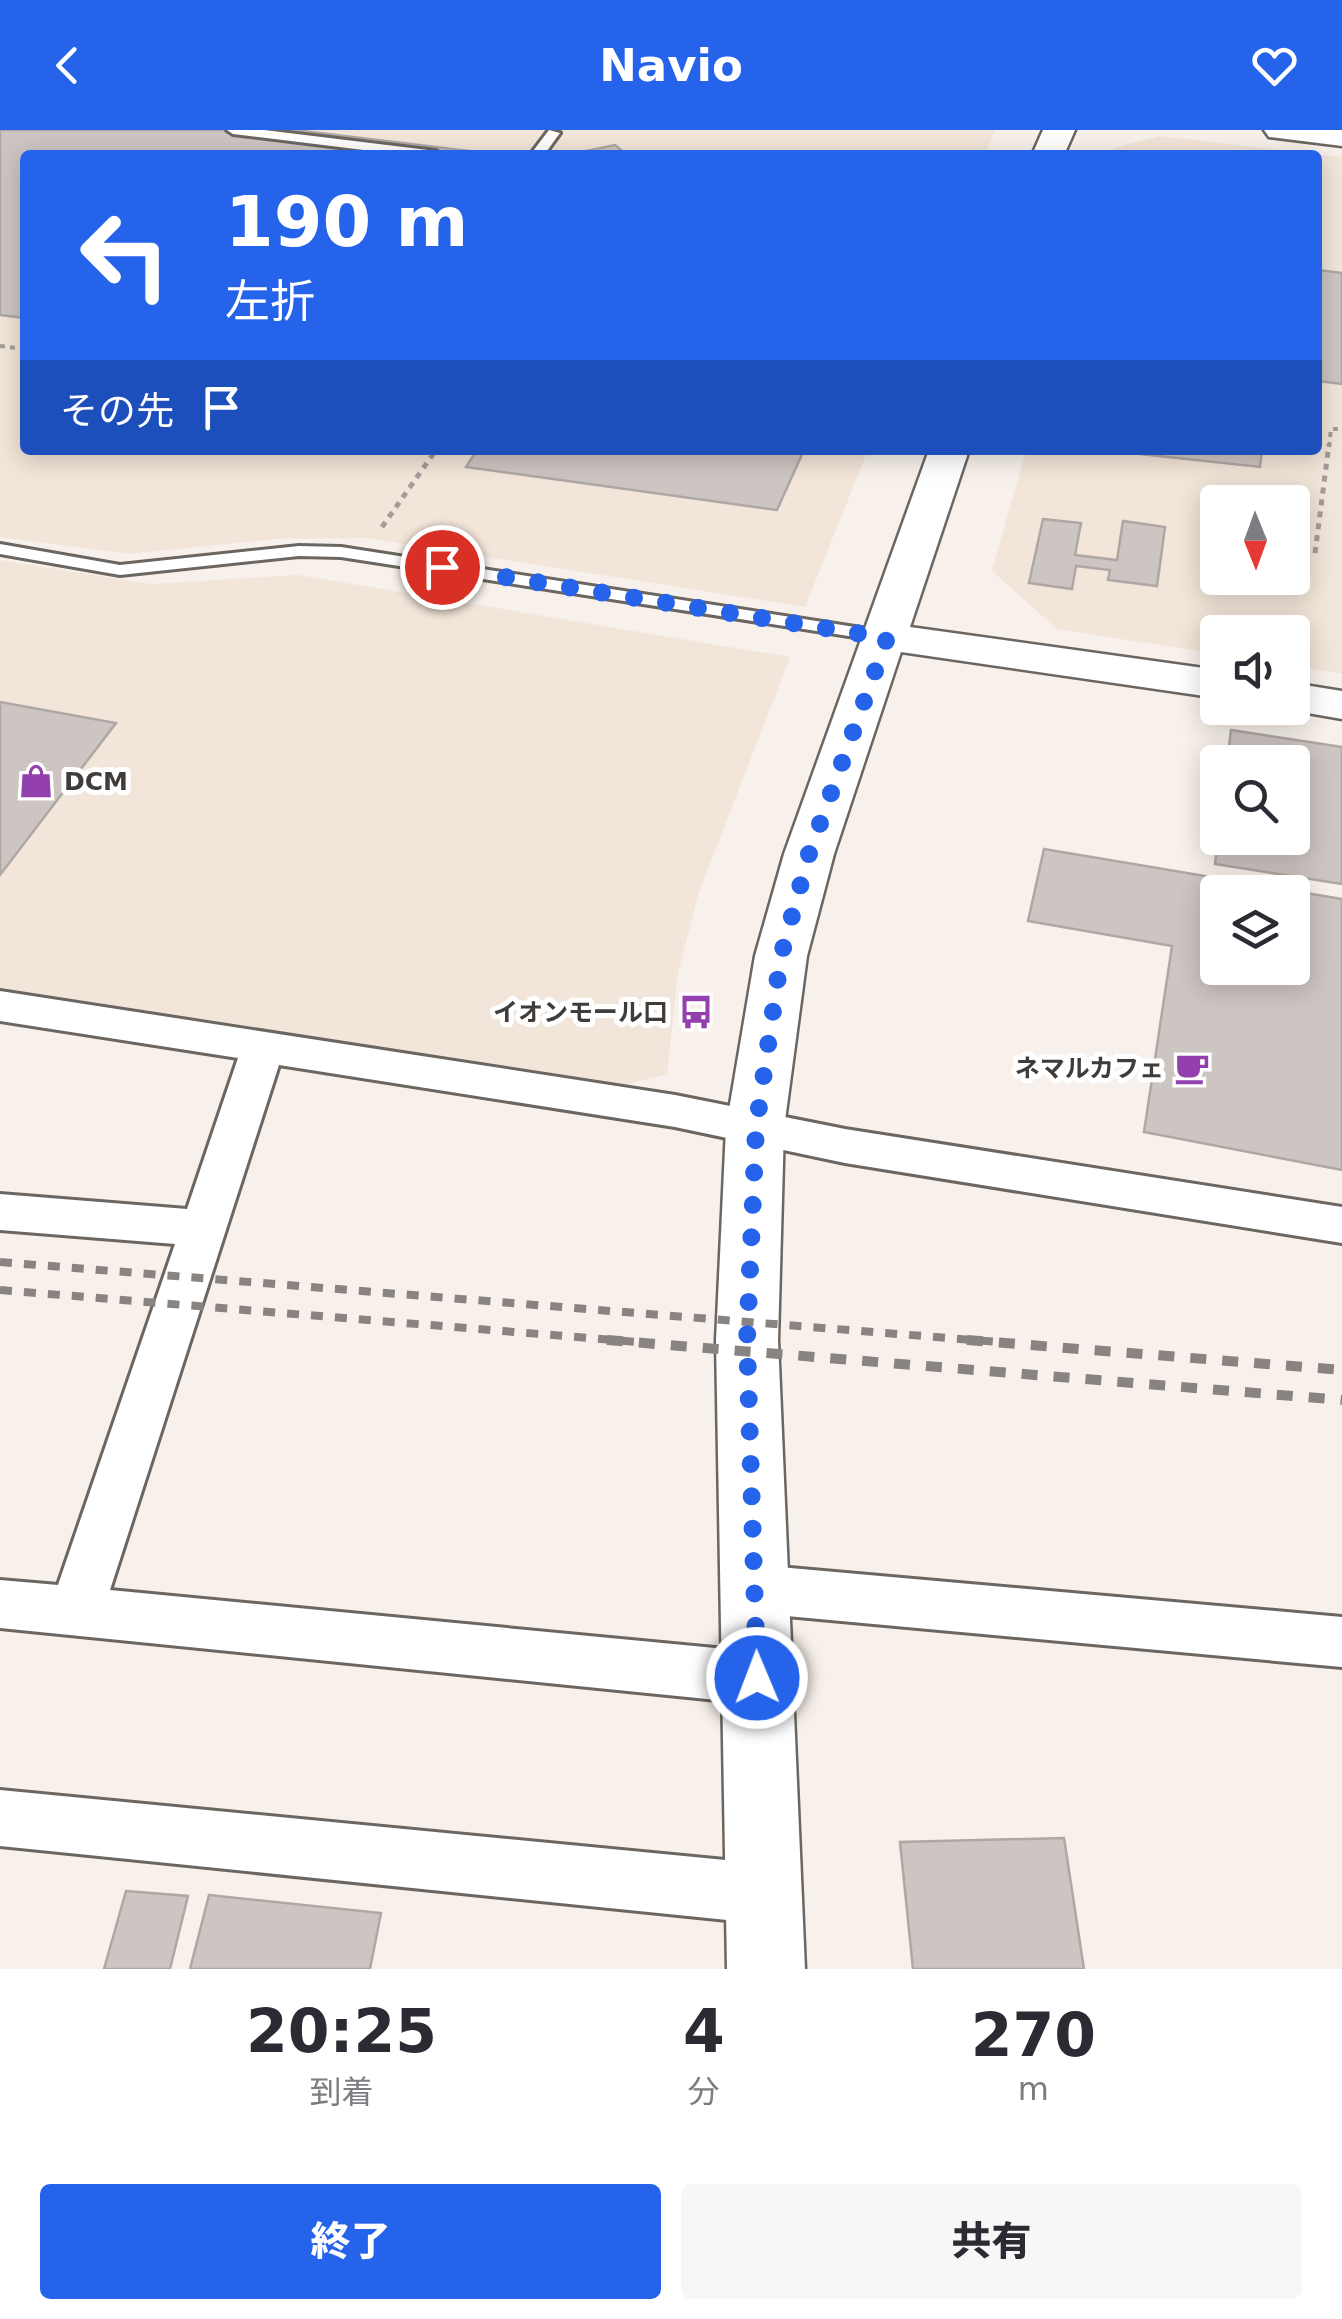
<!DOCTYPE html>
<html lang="ja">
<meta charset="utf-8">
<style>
:root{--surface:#fff;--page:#f7f7f7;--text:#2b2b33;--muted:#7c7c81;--accent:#2563eb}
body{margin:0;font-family:"DejaVu Sans","Noto Sans JP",sans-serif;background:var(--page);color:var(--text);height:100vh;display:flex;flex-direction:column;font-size:38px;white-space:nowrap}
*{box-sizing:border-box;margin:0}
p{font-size:32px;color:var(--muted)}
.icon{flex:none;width:55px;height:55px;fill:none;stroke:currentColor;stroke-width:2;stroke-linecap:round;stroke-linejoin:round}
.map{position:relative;height:1839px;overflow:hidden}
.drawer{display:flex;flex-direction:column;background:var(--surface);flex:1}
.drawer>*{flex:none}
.guide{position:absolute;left:20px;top:20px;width:1302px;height:305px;border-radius:10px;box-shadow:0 5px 25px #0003;background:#2563eb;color:#fff;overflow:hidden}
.needle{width:65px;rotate:179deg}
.buttons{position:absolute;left:1200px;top:355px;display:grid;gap:20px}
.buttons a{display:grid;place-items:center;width:110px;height:110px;border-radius:10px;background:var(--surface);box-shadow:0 5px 25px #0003;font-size:50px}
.pin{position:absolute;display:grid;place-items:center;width:85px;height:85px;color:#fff;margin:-42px;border:5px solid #fff;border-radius:50%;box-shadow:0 2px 10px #0007}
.me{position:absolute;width:110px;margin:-55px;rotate:359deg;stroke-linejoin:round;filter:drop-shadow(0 0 8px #0008)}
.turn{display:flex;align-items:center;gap:35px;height:210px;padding:0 40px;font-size:45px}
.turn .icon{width:130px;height:130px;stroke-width:2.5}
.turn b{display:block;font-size:70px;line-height:85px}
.then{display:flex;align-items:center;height:95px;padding:0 40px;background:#0003;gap:20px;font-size:38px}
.eta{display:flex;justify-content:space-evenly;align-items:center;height:170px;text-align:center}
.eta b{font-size:60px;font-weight:800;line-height:70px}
.primary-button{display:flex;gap:20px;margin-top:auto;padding:20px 40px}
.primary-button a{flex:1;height:115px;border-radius:10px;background:var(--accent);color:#fff;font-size:40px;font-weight:800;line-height:115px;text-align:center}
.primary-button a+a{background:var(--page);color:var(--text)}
header{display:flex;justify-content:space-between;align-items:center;height:130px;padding:0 40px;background:var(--accent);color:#fff;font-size:45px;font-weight:800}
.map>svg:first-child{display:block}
.built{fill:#f2e5d9;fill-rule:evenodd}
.building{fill:#cdc5c1;stroke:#afa7a3;stroke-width:2.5;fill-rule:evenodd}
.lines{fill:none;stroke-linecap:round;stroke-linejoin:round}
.lane-casing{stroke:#6b6661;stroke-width:6}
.street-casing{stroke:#6b6661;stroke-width:6}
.secondary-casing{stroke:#6b6661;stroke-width:5}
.path-far1{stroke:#a29d99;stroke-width:4;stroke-dasharray:5 5;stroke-linecap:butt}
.path{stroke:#a29d99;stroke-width:5;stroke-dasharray:6 6;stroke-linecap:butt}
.lane{fill:#fff;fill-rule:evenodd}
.street{fill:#fff;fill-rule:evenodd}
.secondary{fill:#fff;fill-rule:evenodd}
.rail-far1{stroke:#898481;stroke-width:8;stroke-dasharray:12 12;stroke-linecap:butt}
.rail{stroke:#898481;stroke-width:10;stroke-dasharray:16 16;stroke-linecap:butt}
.route{stroke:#2563eb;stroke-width:18;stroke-dasharray:0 32.4}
.labels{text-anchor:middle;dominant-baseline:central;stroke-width:10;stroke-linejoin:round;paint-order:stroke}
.poi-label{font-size:25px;font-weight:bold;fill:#3f3c3a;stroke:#fff;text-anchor:end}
</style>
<header><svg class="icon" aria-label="back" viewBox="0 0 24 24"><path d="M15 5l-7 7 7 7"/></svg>Navio<svg class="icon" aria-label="heart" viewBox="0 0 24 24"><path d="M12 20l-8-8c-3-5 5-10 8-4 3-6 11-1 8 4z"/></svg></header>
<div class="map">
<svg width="1342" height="1839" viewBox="0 0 1342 1839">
<rect width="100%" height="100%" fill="#f8f1eb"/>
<!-- built -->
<path class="built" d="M 0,0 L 995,0 L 985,25 L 25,25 L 25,320 L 868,320 L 805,477 L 366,408 L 275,409 L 128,424 L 0,407 Z
M 1159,6 L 1342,27 L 1342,544 L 1293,536 L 1292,502 L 1218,502 L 1217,524 L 1057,499 L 992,441 L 1026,320 L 1318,320 L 1318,25 L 1109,25 L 1111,19 ZM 1218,372 L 1292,372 L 1292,448 L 1218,448 Z
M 0,430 L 151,454 L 298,445 L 790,527 L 698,765 L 678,843 L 667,944 L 624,955 L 0,860 Z"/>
<!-- building -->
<path class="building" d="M 0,0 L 295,0 L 502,25 L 25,25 L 25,188 L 0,185 Z
M 615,15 L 627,25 L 638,25 L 584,25 L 581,22 Z
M 1318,140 L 1342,143 L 1342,254 L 1318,251 Z
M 477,320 L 804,320 L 777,380 L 466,337 Z
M 1262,320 L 1260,337 L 1111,321 L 1111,320 Z
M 1043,389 L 1081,393 L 1075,425 L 1117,430 L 1123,391 L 1165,397 L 1157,456 L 1108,450 L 1110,440 L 1076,436 L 1072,459 L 1029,453 Z
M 0,572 L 116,593 L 0,745 Z
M 1231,600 L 1342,617 L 1342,754 L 1215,734 L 1218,708 L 1292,708 L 1292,632 L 1227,632 Z
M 1044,719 L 1342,769 L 1342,1040 L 1144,1002 L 1172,816 L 1028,791 ZM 1218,762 L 1292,762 L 1292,838 L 1218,838 Z
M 1064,1708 L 1084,1839 L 913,1839 L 900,1712 Z
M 126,1761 L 188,1766 L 170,1839 L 104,1839 Z
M 209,1765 L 381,1783 L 370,1839 L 190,1839 Z"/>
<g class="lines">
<!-- lane casing -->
<g class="lane-casing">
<path id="lane" d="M 227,0 L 264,0 L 436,21 L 443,25 L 404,25 L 233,4 Z
M 549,0 L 560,3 L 544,25 L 530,25 Z
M 0,414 L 120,435 L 299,416 L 341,417 L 887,502 L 896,507 L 887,512 L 341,427 L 299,426 L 120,445 L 0,424 Z"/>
</g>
<!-- street casing -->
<g class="street-casing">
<path id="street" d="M 0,861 L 675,965 L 845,999 L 1342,1077 L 1342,1113 L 845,1033 L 675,997 L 279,935 L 110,1460 L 757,1522 L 776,1530 L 784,1548 L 776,1566 L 757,1574 L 0,1498 L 0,1450 L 58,1455 L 175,1114 L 0,1100 L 0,1064 L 187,1079 L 238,928 L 0,891 Z
M 755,1435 L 1342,1487 L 1342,1537 L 755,1483 L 736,1476 L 728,1459 L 736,1442 Z
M 0,1660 L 766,1734 L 787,1743 L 796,1764 L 787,1785 L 766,1794 L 0,1716 Z"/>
</g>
<!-- secondary casing -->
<g class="secondary-casing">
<path id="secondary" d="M 1043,0 L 1075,0 L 1064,25 L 1032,25 Z
M 1264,0 L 1342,0 L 1342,16 L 1269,7 Z
M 929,320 L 969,320 L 910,497 L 1218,540 L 1218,568 L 901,522 L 834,724 L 807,826 L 784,998 L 778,1210 L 805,1839 L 727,1839 L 716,1210 L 726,998 L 755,826 L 784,724 Z
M 1292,553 L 1342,561 L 1342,589 L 1279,578 L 1292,578 Z"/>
</g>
<!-- path-far1 -->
<path class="path-far1" d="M 0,216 L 25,219
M 1329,317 L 1331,299 L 1342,299"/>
<!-- path -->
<path class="path" d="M 382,397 L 436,320
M 1315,423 L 1329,314"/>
<!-- lane -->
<use href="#lane" class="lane"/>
<!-- street -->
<use href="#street" class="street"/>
<!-- secondary -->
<use href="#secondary" class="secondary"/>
<!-- rail-far1 -->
<path class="rail-far1" d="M 0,1132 L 998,1212
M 0,1160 L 638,1212"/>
<!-- rail -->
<path class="rail" d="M 607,1210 L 1342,1270
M 967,1210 L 1342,1240"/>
</g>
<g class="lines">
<!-- route -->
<path class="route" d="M 442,437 L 887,508 L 809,724 L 781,826 L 756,998 L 747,1210 L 757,1548"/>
</g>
<!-- icons -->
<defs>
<g id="shop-bare" transform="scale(2.7)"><path d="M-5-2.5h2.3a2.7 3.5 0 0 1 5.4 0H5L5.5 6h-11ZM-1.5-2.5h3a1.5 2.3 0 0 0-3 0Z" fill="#9340ae" stroke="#fff" stroke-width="2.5" paint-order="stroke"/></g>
<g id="bus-bare" transform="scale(2.7)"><path d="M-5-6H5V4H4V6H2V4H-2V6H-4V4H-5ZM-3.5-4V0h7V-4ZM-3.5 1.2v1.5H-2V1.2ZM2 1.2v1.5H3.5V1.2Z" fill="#9340ae" stroke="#fff" stroke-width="2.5" paint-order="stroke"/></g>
<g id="cafe-bare" transform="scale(2.7)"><path d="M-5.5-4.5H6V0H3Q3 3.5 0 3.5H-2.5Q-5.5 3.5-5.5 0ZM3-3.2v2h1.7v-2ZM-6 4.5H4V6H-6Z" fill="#9340ae" stroke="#fff" stroke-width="2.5" paint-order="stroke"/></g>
</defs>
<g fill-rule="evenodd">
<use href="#shop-bare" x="36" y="651"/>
<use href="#bus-bare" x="696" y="882"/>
<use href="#cafe-bare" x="1192" y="938"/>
</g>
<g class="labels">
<!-- poi labels -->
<g class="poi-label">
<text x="64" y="651" text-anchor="start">DCM</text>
<text x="668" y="882">イオンモール口</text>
<text x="1164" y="938">ネマルカフェ</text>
</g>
</g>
</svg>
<div class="buttons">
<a><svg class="needle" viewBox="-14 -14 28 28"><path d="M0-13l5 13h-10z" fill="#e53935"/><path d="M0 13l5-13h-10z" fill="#7c7c81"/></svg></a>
<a><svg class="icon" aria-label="sound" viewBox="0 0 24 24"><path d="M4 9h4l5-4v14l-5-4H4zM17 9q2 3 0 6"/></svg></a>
<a><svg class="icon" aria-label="search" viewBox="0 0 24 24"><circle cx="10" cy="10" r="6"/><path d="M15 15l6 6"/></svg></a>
<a><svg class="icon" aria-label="layers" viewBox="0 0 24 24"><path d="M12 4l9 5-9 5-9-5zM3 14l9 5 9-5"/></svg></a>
</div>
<div class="pin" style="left:442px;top:437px;background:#d93025"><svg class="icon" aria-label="arrive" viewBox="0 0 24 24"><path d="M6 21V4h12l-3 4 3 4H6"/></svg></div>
<svg class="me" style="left:757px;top:1548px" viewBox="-20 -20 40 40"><circle r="17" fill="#2563eb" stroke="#fff" stroke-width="3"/><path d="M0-11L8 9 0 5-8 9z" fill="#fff"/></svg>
<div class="guide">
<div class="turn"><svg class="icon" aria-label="left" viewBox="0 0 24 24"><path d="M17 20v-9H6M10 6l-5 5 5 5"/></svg><div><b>190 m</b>左折</div></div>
<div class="then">その先<svg class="icon" aria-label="arrive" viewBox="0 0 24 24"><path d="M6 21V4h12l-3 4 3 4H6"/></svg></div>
</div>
</div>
<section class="drawer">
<div class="eta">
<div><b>20:25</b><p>到着</p></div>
<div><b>4</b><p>分</p></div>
<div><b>270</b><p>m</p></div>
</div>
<div class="primary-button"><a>終了</a><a>共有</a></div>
</section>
